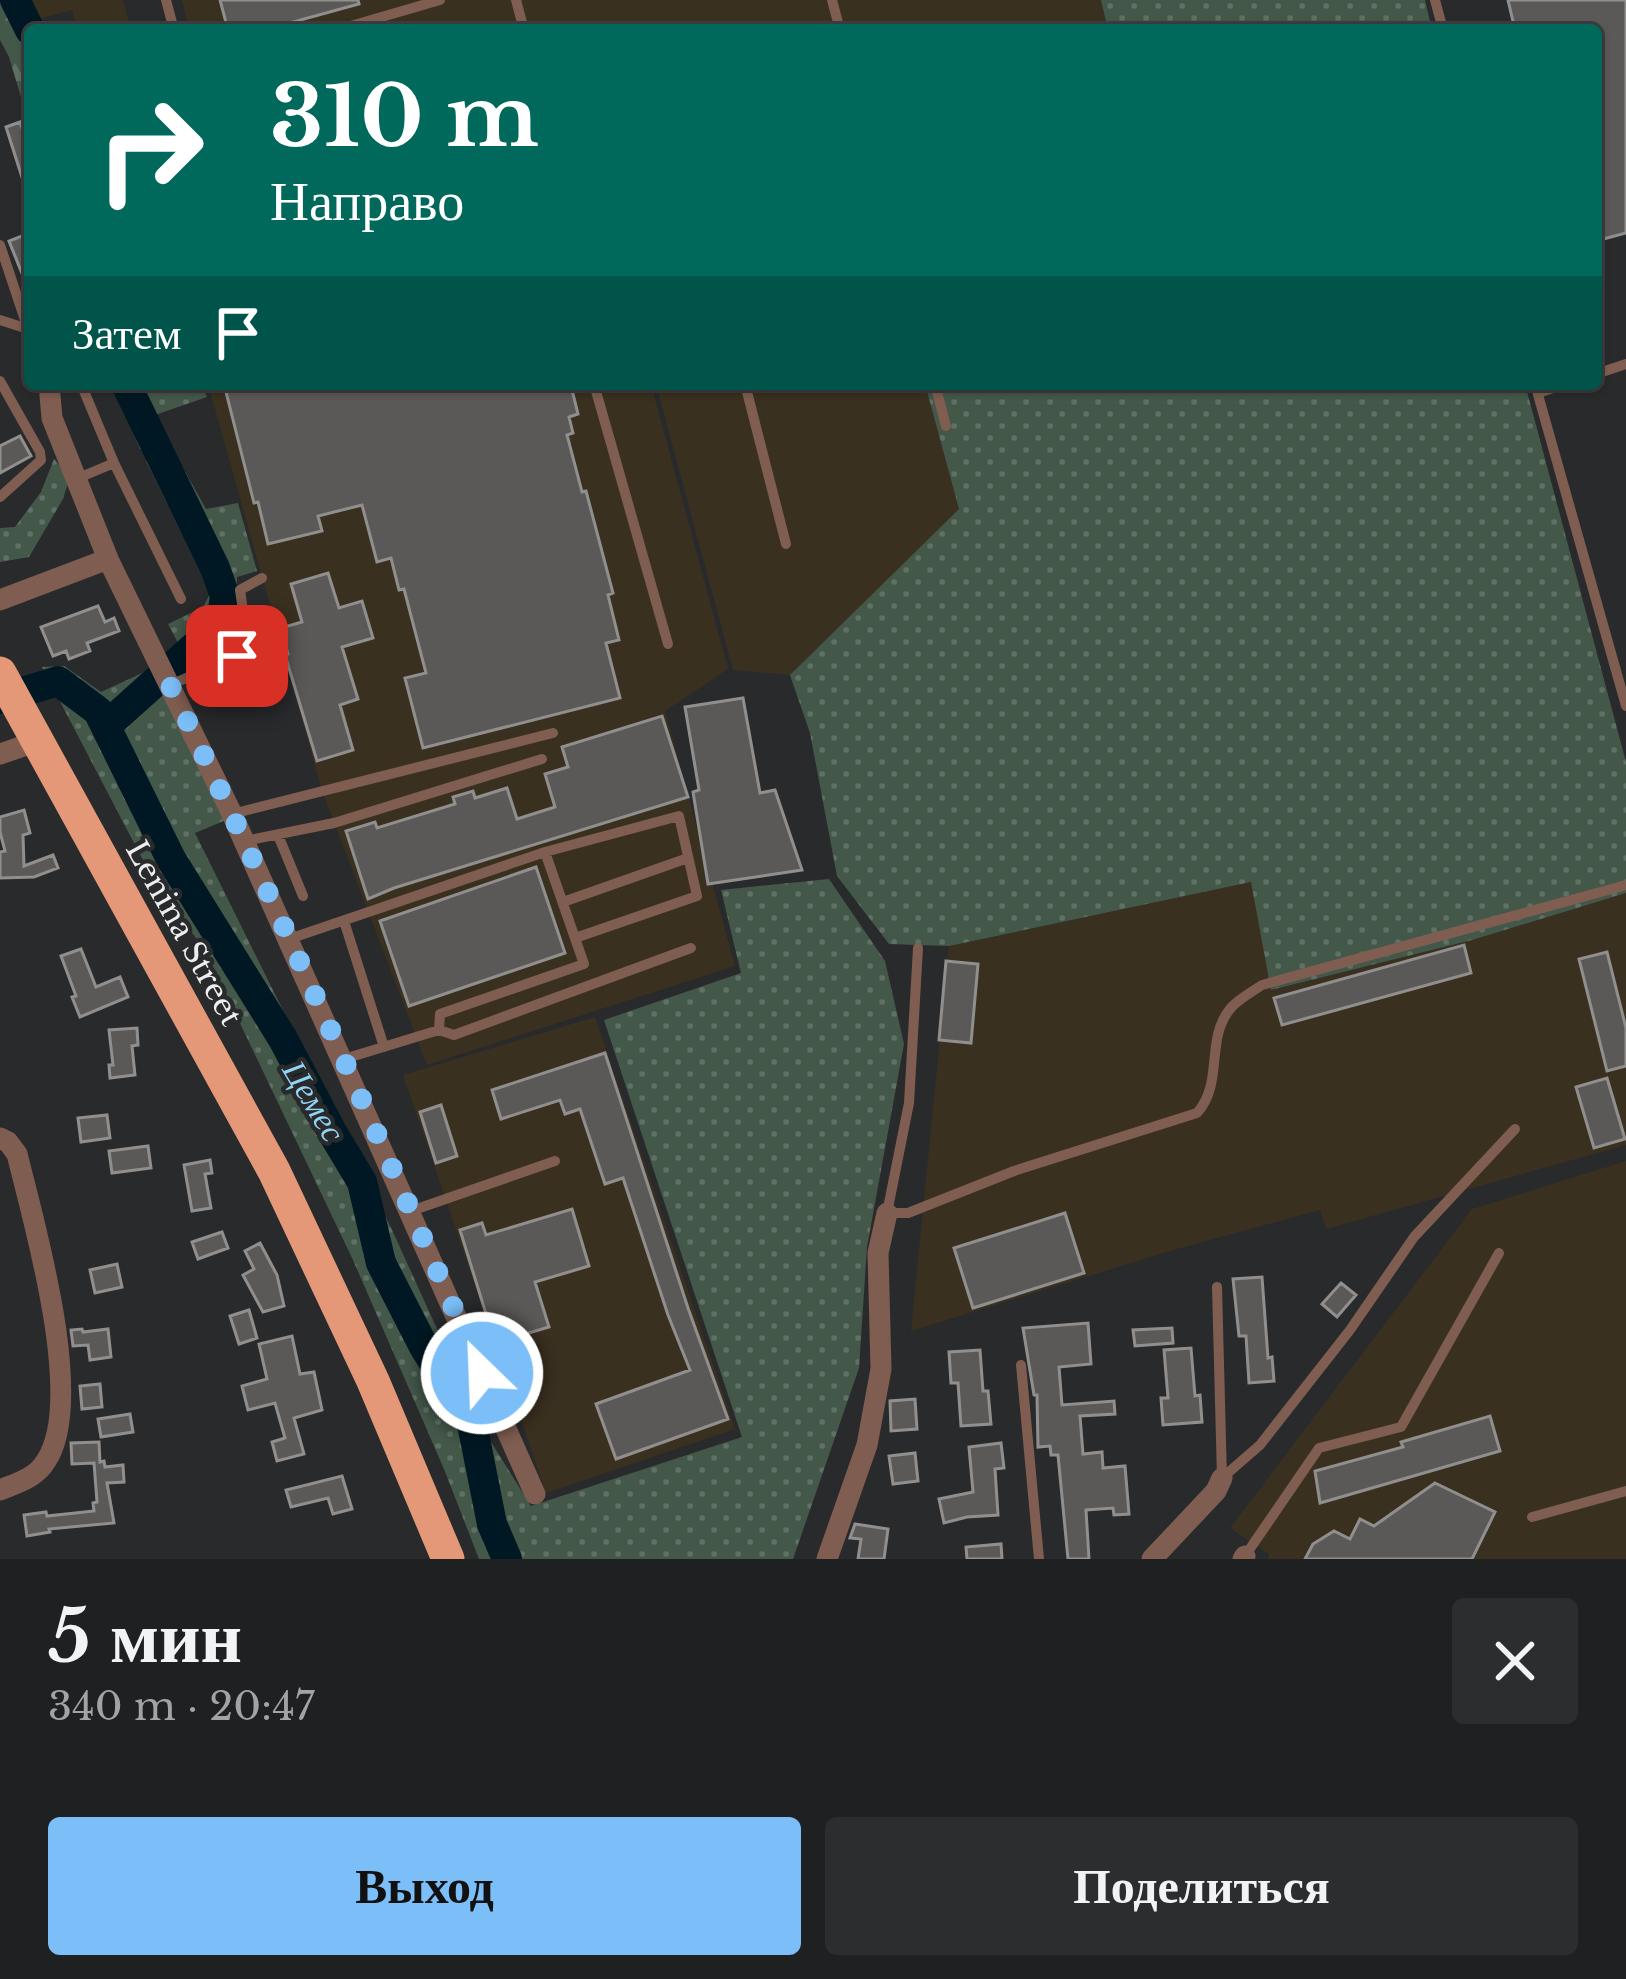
<!DOCTYPE html>
<html lang="ru">
<meta charset="utf-8">
<style>
:root{--surface:#1f2021;--page:#2c2d2e;--text:#f1f3f6;--muted:#a1a3a5;--line:#3c3e3f;--accent:#7bbef8}
body{margin:0;font-family:"Libre Baskerville",serif;background:var(--page);color:var(--text);height:100vh;display:flex;flex-direction:column;font-size:45px;white-space:nowrap}
*{box-sizing:border-box;margin:0}
p{font-size:39px;color:var(--muted)}
.icon{flex:none;width:66px;height:66px;fill:none;stroke:currentColor;stroke-width:2;stroke-linecap:round;stroke-linejoin:round}
.map{position:relative;height:1559px;overflow:hidden}
.side{display:flex;flex-direction:column;background:var(--surface);flex:1}
.side>*{flex:none}
.guide{position:absolute;left:24px;top:24px;width:1578px;height:366px;border-radius:12px;box-shadow:0 3px 9px #0004,0 0 0 3px var(--line);background:#00695c;color:#fff;overflow:hidden}
.pin{position:absolute;display:grid;place-items:center;width:102px;height:102px;color:#fff;margin:-51px;border-radius:24px;box-shadow:0 6px 18px #0006}
.me{position:absolute;width:132px;margin:-66px;rotate:336deg;stroke-linejoin:round;filter:drop-shadow(0 0 9px #0008)}
.turn{display:flex;align-items:center;gap:42px;height:252px;padding:0 48px;font-size:54px}
.turn .icon{width:156px;height:156px;stroke-width:2.5}
.turn b{display:block;font-size:84px;line-height:102px}
.then{display:flex;align-items:center;height:114px;padding:0 48px;background:#0003;gap:24px;font-size:45px}
.round{display:grid;place-items:center;flex:none;width:126px;height:126px;border-radius:12px;background:var(--page)}
.overview{display:flex;align-items:center;justify-content:space-between;height:204px;padding:0 48px}
h1{font-size:72px;font-weight:800;line-height:90px}
.primary-button{display:flex;gap:24px;margin-top:auto;padding:24px 48px}
.primary-button a{flex:1;height:138px;border-radius:12px;background:var(--accent);color:#111;font-size:48px;font-weight:800;line-height:138px;text-align:center}
.primary-button a+a{background:var(--page);color:var(--text)}
.map>svg:first-child{display:block}
.industrial{fill:#3a3020}
.grass{fill:url(#grass-dots)}
.forest{fill:url(#forest-firs)}
.lines{fill:none;stroke-linecap:round;stroke-linejoin:round}
.river{stroke:#001823;stroke-width:30}
.building{fill:#5b5957;stroke:#918f8d;stroke-width:3}
.service{stroke:#7f5d50;stroke-width:10}
.minor{stroke:#7f5d50;stroke-width:21}
.trunk{stroke:#e49878;stroke-width:33}
.route{stroke:#7bbef8;stroke-width:21;stroke-dasharray:0 37.8}
.labels{text-anchor:middle;dominant-baseline:central;stroke-width:9;stroke-linejoin:round;paint-order:stroke}
.street-label{font-size:30px;fill:#edeef0;stroke:#292a2c}
.water-label{font-size:33px;font-style:italic;fill:#92d4f4;stroke:#292a2c}
</style>
<div class="map">
<svg width="1626" height="1559" viewBox="0 0 1626 1559">
<defs>
<pattern id="grass-dots" width="8" height="8" patternUnits="userSpaceOnUse" patternTransform="scale(3)"><rect width="8" height="8" fill="#44584a"/><path d="M2 2h.1M6 6h.1" fill="none" stroke="#5f7064" stroke-width="1.8" stroke-linecap="round"/></pattern>
<pattern id="forest-firs" width="22" height="20" patternUnits="userSpaceOnUse" patternTransform="scale(3)"><rect width="22" height="20" fill="#44584a"/><path d="M5 1l3.5 6h-7zM16 11l3.5 6h-7z" fill="#5f7064"/></pattern>
</defs>
<rect width="100%" height="100%" fill="#292a2c"/>
<!-- industrial -->
<path class="industrial" d="M 33,0 L 123,0 L 131,30 L 78,30 L 72,10 L 38,19 Z
M 182,0 L 1101,0 L 1108,30 L 189,30 Z
M 208,384 L 651,384 L 728,669 L 665,711 L 735,966 L 427,1065 L 322,791 Z
M 656,384 L 925,384 L 959,509 L 790,675 L 733,670 Z
M 1252,882 L 1272,990 L 1472,940 L 1626,893 L 1626,1145 L 1326,1229 L 1320,1210 L 1170,1251 L 911,1331 L 949,946 Z
M 595,1017 L 735,1429 L 546,1493 L 403,1075 Z
M 1626,1161 L 1626,1559 L 1268,1559 L 1269,1554 L 1230,1528 L 1472,1209 Z"/>
<!-- grass -->
<path class="grass" d="M 1101,0 L 1425,0 L 1432,30 L 1108,30 Z
M 113,384 L 137,384 L 138,387 L 147,384 L 202,384 L 207,397 L 155,415 L 167,439 L 140,449 Z
M 925,384 L 1525,384 L 1626,762 L 1626,893 L 1472,940 L 1271,990 L 1251,882 L 949,946 L 889,944 L 837,876 L 810,733 L 790,675 L 959,509 Z
M 173,450 L 206,509 L 238,503 L 257,571 L 237,577 C 236,634 244,638 189,664 L 168,624 L 203,607 L 211,592 L 146,461 Z
M 54,459 L 70,477 L 63,499 L 29,557 L 0,562 L 0,528 L 15,527 L 41,492 Z
M 64,666 L 101,692 L 153,668 L 226,820 L 195,833 L 393,1232 L 481,1426 L 531,1506 L 742,1437 L 604,1020 L 741,973 L 721,890 L 829,879 L 885,961 L 904,1044 L 867,1247 L 859,1368 L 793,1559 L 479,1559 L 444,1469 L 353,1260 L 228,998 L 196,938 L 157,887 L 42,667 Z"/>
<!-- forest -->
<path class="forest" d="M 0,0 L 28,0 L 38,29 L 65,22 L 69,30 L 30,30 L 30,127 L 9,57 L 0,40 Z"/>
<g class="lines">
<!-- river -->
<path class="river" d="M 15,0 L 30,30
M 0,699 L 58,681 L 98,711 L 171,859 L 283,1039 L 332,1132 L 362,1182 L 381,1263 L 423,1345 L 472,1424 L 492,1524 L 507,1559
M 106,726 L 221,623 L 225,596 L 215,568 L 126,384"/>
</g>
<!-- building -->
<path class="building" d="M 220,0 L 358,0 L 359,4 L 264,30 L 228,30 Z
M 1508,0 L 1626,0 L 1626,233 L 1596,241 L 1596,30 L 1515,30 Z
M 20,122 L 30,152 L 30,192 L 27,193 L 6,127 Z
M 27,234 L 30,243 L 29,291 L 9,241 Z
M 224,384 L 557,384 L 558,389 L 571,386 L 578,414 L 569,417 L 573,433 L 567,435 L 582,492 L 586,491 L 613,593 L 608,595 L 619,640 L 606,643 L 620,698 L 423,748 L 405,678 L 426,673 L 404,589 L 399,590 L 391,558 L 377,562 L 362,505 L 318,516 L 322,531 L 268,544 L 258,502 L 254,503 Z
M 20,436 L 31,456 L 0,473 L 0,446 Z
M 328,573 L 339,608 L 362,601 L 373,638 L 342,647 L 358,699 L 340,705 L 353,750 L 317,761 L 285,655 L 288,654 L 281,628 L 302,622 L 291,584 Z
M 98,606 L 105,622 L 114,618 L 119,631 L 87,643 L 90,651 L 69,659 L 66,651 L 53,656 L 41,627 Z
M 743,698 L 760,793 L 775,790 L 802,870 L 708,884 L 693,792 L 699,790 L 685,707 Z
M 662,716 L 688,797 L 394,888 L 368,899 L 346,831 L 375,822 L 377,828 L 455,804 L 453,797 L 473,791 L 475,798 L 507,788 L 517,819 L 555,807 L 545,774 L 568,767 L 562,747 Z
M 24,810 L 30,833 L 23,835 L 24,866 L 53,855 L 58,868 L 34,877 L 0,878 L 0,852 L 5,851 L 0,832 L 0,817 Z
M 536,867 L 565,953 L 409,1006 L 380,921 Z
M 1464,945 L 1471,973 L 1282,1025 L 1274,998 Z
M 81,949 L 96,987 L 120,977 L 128,997 L 80,1017 L 72,997 L 76,996 L 61,956 Z
M 1607,952 L 1626,1028 L 1626,1066 L 1607,1071 L 1579,959 Z
M 946,961 L 978,964 L 971,1043 L 939,1040 Z
M 137,1028 L 138,1045 L 132,1046 L 135,1075 L 110,1078 L 109,1065 L 113,1065 L 109,1030 Z
M 605,1053 L 688,1308 L 728,1419 L 616,1459 L 596,1404 L 690,1370 L 668,1315 L 623,1178 L 605,1184 L 580,1109 L 565,1114 L 560,1100 L 501,1119 L 492,1090 Z
M 1607,1078 L 1625,1139 L 1594,1148 L 1576,1087 Z
M 441,1105 L 457,1156 L 436,1163 L 420,1112 Z
M 107,1115 L 110,1138 L 81,1142 L 78,1118 Z
M 148,1146 L 151,1168 L 112,1173 L 109,1151 Z
M 210,1160 L 212,1173 L 205,1174 L 211,1208 L 192,1211 L 184,1165 Z
M 572,1209 L 589,1266 L 535,1282 L 549,1327 L 495,1343 L 460,1230 L 482,1223 L 486,1235 Z
M 1065,1213 L 1084,1273 L 973,1308 L 954,1248 Z
M 222,1232 L 228,1248 L 198,1259 L 192,1242 Z
M 260,1243 L 277,1275 L 284,1306 L 263,1312 L 243,1275 L 254,1269 L 245,1251 Z
M 117,1264 L 122,1287 L 95,1293 L 90,1270 Z
M 1262,1277 L 1268,1358 L 1272,1357 L 1274,1381 L 1249,1383 L 1246,1336 L 1239,1336 L 1233,1279 Z
M 1341,1283 L 1356,1295 L 1337,1317 L 1322,1304 Z
M 249,1310 L 257,1338 L 239,1344 L 230,1316 Z
M 1088,1323 L 1091,1364 L 1059,1367 L 1062,1405 L 1114,1401 L 1115,1414 L 1080,1416 L 1083,1454 L 1102,1452 L 1103,1468 L 1125,1466 L 1129,1514 L 1114,1515 L 1113,1508 L 1086,1510 L 1089,1559 L 1068,1559 L 1058,1455 L 1051,1455 L 1050,1446 L 1038,1447 L 1037,1395 L 1034,1395 L 1023,1328 Z
M 1172,1328 L 1173,1343 L 1135,1346 L 1133,1330 Z
M 82,1329 L 83,1332 L 108,1329 L 111,1357 L 90,1360 L 88,1345 L 73,1346 L 71,1330 Z
M 292,1336 L 300,1374 L 314,1372 L 322,1410 L 294,1418 L 304,1454 L 277,1461 L 272,1442 L 285,1438 L 275,1403 L 248,1410 L 242,1386 L 267,1379 L 259,1344 Z
M 1191,1348 L 1195,1396 L 1200,1395 L 1202,1422 L 1163,1425 L 1161,1398 L 1168,1398 L 1164,1350 Z
M 980,1350 L 983,1391 L 988,1391 L 991,1424 L 961,1426 L 958,1383 L 951,1383 L 949,1352 Z
M 100,1384 L 102,1407 L 82,1409 L 80,1386 Z
M 915,1399 L 917,1429 L 891,1431 L 890,1401 Z
M 130,1414 L 133,1432 L 101,1437 L 98,1419 Z
M 1490,1416 L 1500,1451 L 1320,1503 L 1315,1471 L 1403,1447 L 1401,1442 Z
M 99,1442 L 100,1462 L 104,1461 L 105,1467 L 123,1465 L 124,1482 L 107,1483 L 114,1523 L 49,1529 L 50,1532 L 27,1536 L 24,1515 L 46,1512 L 47,1516 L 94,1511 L 93,1503 L 97,1502 L 94,1463 L 72,1464 L 71,1443 Z
M 1001,1443 L 1004,1468 L 995,1469 L 998,1515 L 967,1517 L 944,1523 L 939,1499 L 973,1492 L 969,1447 Z
M 915,1453 L 918,1481 L 893,1484 L 889,1456 Z
M 342,1476 L 352,1509 L 333,1514 L 328,1498 L 291,1507 L 286,1490 Z
M 1435,1483 L 1495,1512 L 1472,1559 L 1305,1559 L 1313,1544 L 1334,1531 L 1350,1539 L 1360,1519 L 1374,1526 Z
M 855,1524 L 888,1529 L 884,1559 L 858,1559 L 861,1539 L 850,1538 Z
M 1001,1544 L 1002,1559 L 967,1559 L 966,1547 Z"/>
<g class="lines">
<!-- service -->
<path class="service" d="M 166,0 L 174,30
M 516,0 L 524,30
M 832,0 L 840,30
M 1435,0 L 1443,30
M 337,30 L 440,0
M 0,245 L 28,329
M 0,320 L 28,329 L 29,332
M 1596,374 L 1626,364
M 0,381 L 40,452 L 41,460 L 0,497
M 594,384 L 668,644
M 745,384 L 786,544
M 935,384 L 946,426
M 1535,384 L 1626,706
M 1538,393 L 1565,384
M 114,463 L 181,599
M 76,479 L 114,463 L 84,391
M 170,685 L 237,656 L 247,638 L 240,590 L 262,578
M 232,814 L 553,733
M 278,835 L 303,896
M 245,841 L 334,823 L 542,759
M 563,902 L 688,858
M 344,921 L 384,1047
M 289,939 L 545,852 L 679,816 L 697,896 L 578,937
M 918,948 L 909,1103 L 887,1213 L 908,1213 L 1014,1171 L 1197,1113 C 1224,1083 1205,1040 1230,1009 C 1238,999 1252,992 1262,985 L 1626,885
M 439,1030 L 440,1014 L 584,964 L 545,852
M 344,1059 L 439,1030 L 454,1035 L 691,948
M 411,1211 L 555,1161
M 1217,1287 L 1222,1478
M 1021,1365 L 1039,1559
M 1222,1478 L 1260,1445 L 1350,1330 L 1414,1237 L 1515,1129
M 1532,1517 L 1626,1491
M 1245,1556 L 1319,1448 L 1401,1427 L 1499,1253"/>
<!-- minor -->
<path class="minor" d="M 49,384 L 52,418 L 108,559 L 232,814 L 535,1494
M 0,600 L 108,559
M 0,754 L 38,741
M 0,1138 L 8,1142 L 17,1154 C 34,1223 86,1401 46,1461 C 36,1478 17,1483 0,1490
M 827,1559 L 867,1445 L 881,1369 L 878,1253 L 887,1213
M 1152,1559 L 1216,1491 L 1222,1478
M 1243,1559 L 1245,1556"/>
<!-- trunk -->
<path class="trunk" d="M 0,673 L 274,1171 L 373,1381 L 448,1559"/>
</g>
<g class="lines">
<!-- route -->
<path class="route" d="M 237,656 L 170,685 C 280,911 381,1142 482,1373"/>
</g>
<g class="labels">
<!-- street labels -->
<g class="street-label">
<text transform="translate(184 933) rotate(61)">Lenina Street</text>
</g>
<!-- water labels -->
<g class="water-label">
<text transform="translate(314 1101) rotate(59)">Цемес</text>
</g>
</g>
</svg>
<div class="pin" style="left:237px;top:656px;background:#d93025"><svg class="icon" aria-label="arrive" viewBox="0 0 24 24"><path d="M6 21V4h12l-3 4 3 4H6"/></svg></div>
<svg class="me" style="left:482px;top:1373px" viewBox="-20 -20 40 40"><circle r="17" fill="#7bbef8" stroke="#fff" stroke-width="3"/><path d="M0-11L8 9 0 5-8 9z" fill="#fff"/></svg>
<div class="guide">
<div class="turn"><svg class="icon" aria-label="right" viewBox="0 0 24 24"><path d="M7 20v-9h11M14 6l5 5-5 5"/></svg><div><b>310 m</b>Направо</div></div>
<div class="then">Затем<svg class="icon" aria-label="arrive" viewBox="0 0 24 24"><path d="M6 21V4h12l-3 4 3 4H6"/></svg></div>
</div>
</div>
<section class="side">
<div class="overview"><div><h1>5 мин</h1><p>340 m · 20:47</p></div><a class="round"><svg class="icon" aria-label="close" viewBox="0 0 24 24"><path d="M6 6l12 12M18 6L6 18"/></svg></a></div>
<div class="primary-button"><a>Выход</a><a>Поделиться</a></div>
</section>
